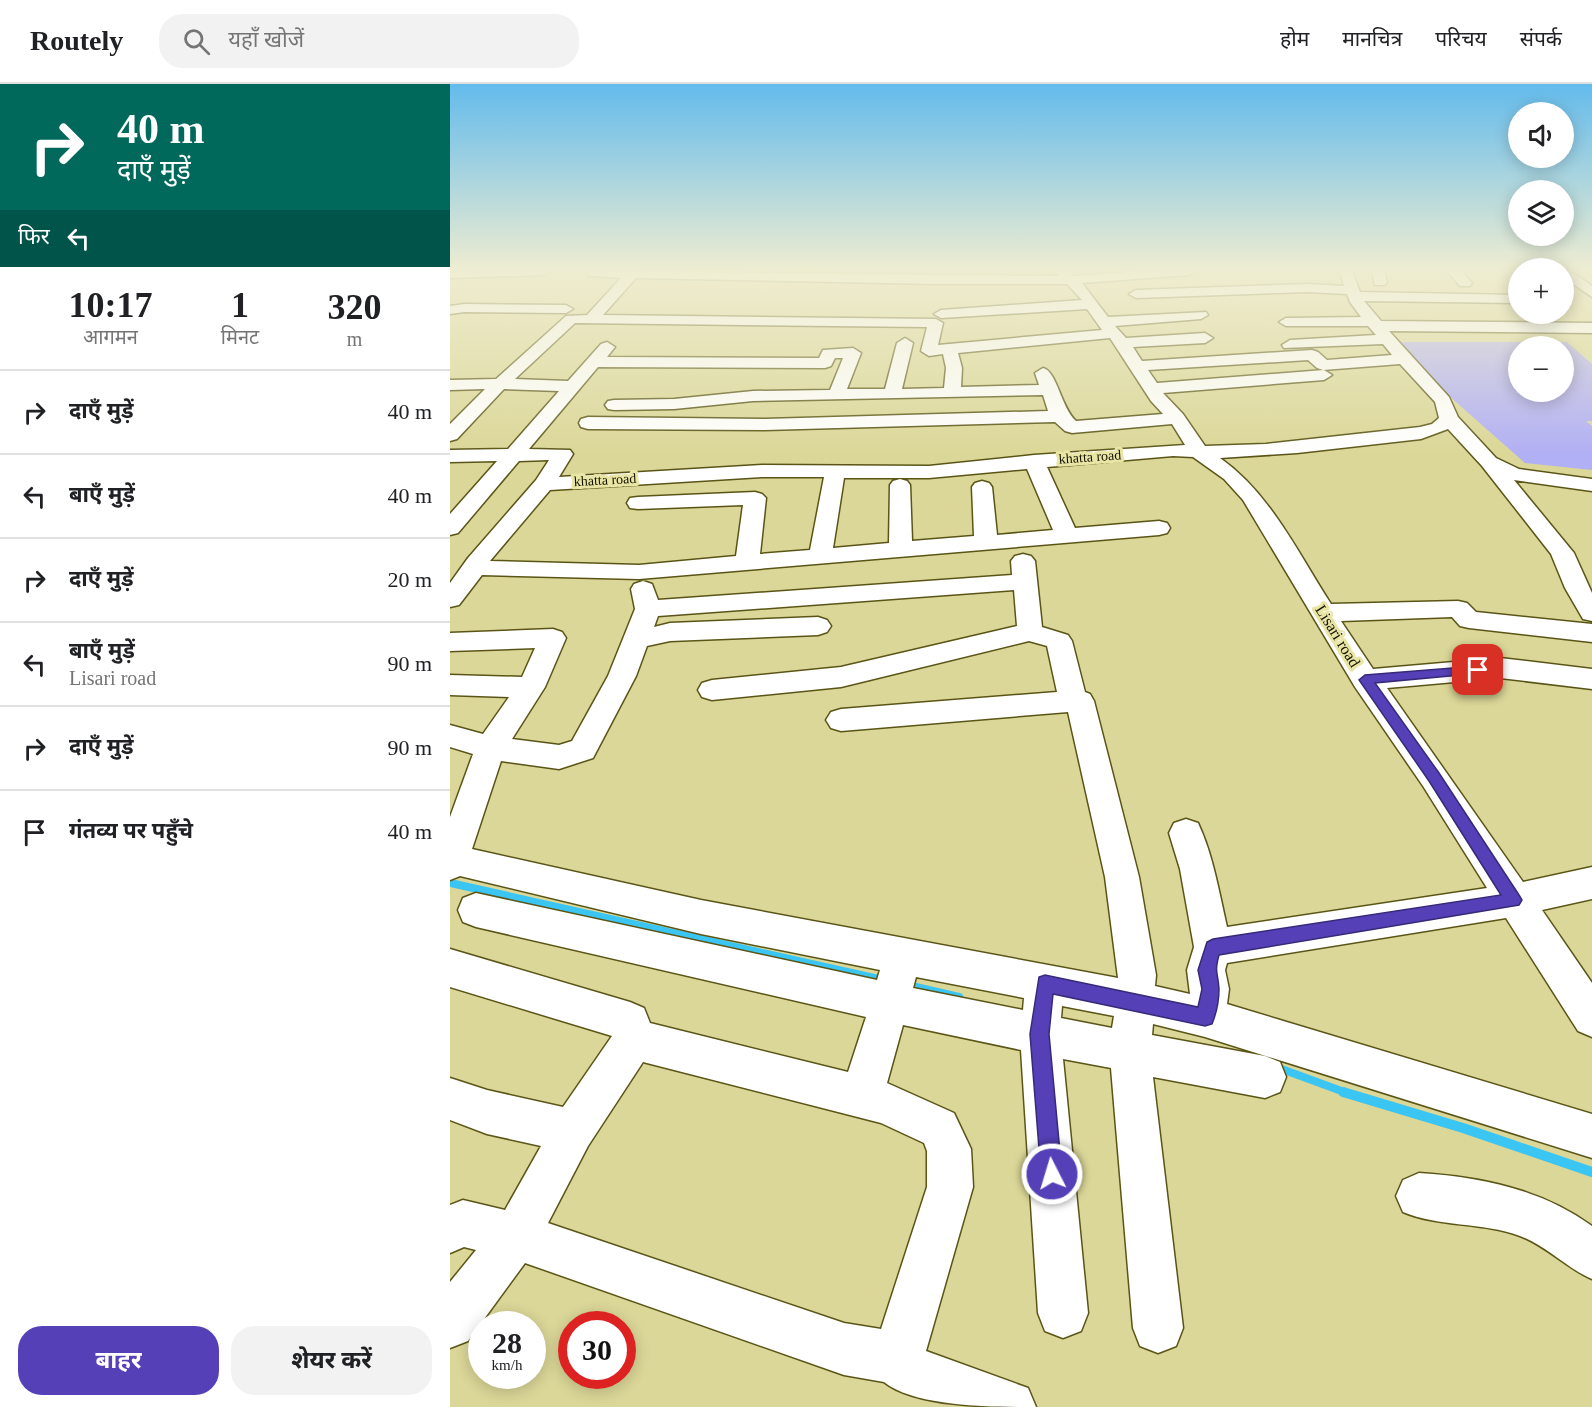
<!DOCTYPE html>
<html lang="hi">
<meta charset="utf-8">
<style>
:root{--surface:#fff;--page:#f2f2f2;--text:#202124;--muted:#757577;--line:#e0e0e0;--accent:#5540b8}
body{margin:0;font-family:"Times New Roman","Noto Sans Devanagari",serif;background:var(--page);color:var(--text);height:100vh;display:flex;flex-direction:column;font-size:22px;white-space:nowrap}
*{box-sizing:border-box;margin:0}
p{font-size:20px;color:var(--muted)}
.icon{flex:none;width:33px;height:33px;fill:none;stroke:currentColor;stroke-width:2;stroke-linecap:round;stroke-linejoin:round}
.map{position:relative;flex:1;overflow:hidden}
.details{display:flex;flex-direction:column;background:var(--surface);width:450px}
.details>*{flex:none}
.hud{background:#00695c;color:#fff;overflow:hidden}
.controls{position:absolute;left:1058px;top:18px;display:grid;gap:12px}
.controls a{display:grid;place-items:center;width:66px;height:66px;border-radius:50%;background:var(--surface);box-shadow:0 3px 15px #0003;font-size:30px}
.speed{position:absolute;left:18px;top:1227px;display:flex;gap:12px;font-size:30px;font-weight:700;text-align:center}
.speed>*{display:grid;place-content:center;width:78px;height:78px;border-radius:50%;background:var(--surface);box-shadow:0 3px 15px #0003;line-height:1}
.speed small{font-size:15px;font-weight:400}
.speed .limit{border:9px solid #d22;background:#fff;color:#111}
.pin{position:absolute;display:grid;place-items:center;width:51px;height:51px;color:#fff;margin:-26px;border-radius:12px;box-shadow:0 3px 9px #0006}
.me{position:absolute;width:66px;margin:-33px;rotate:355deg;stroke-linejoin:round;filter:drop-shadow(0 0 4px #0008)}
.turn{display:flex;align-items:center;gap:21px;height:126px;padding:0 18px;font-size:27px}
.turn .icon{width:78px;height:78px;stroke-width:2.5}
.turn b{display:block;font-size:42px;line-height:51px}
.then{display:flex;align-items:center;height:57px;padding:0 18px;background:#0003;gap:12px;font-size:22px}
.eta{display:flex;justify-content:space-evenly;align-items:center;height:102px;text-align:center}
.eta b{font-size:36px;font-weight:700;line-height:42px}
.cta{display:flex;gap:12px;margin-top:auto;padding:12px 18px}
.cta a{flex:1;height:69px;border-radius:24px;background:var(--accent);color:#fff;font-size:24px;font-weight:700;line-height:69px;text-align:center}
.cta a+a{background:var(--page);color:var(--text)}
ul{padding:0;list-style:none}
li{display:flex;align-items:center;gap:18px;height:84px;padding:0 18px;border-top:2px solid var(--line)}
li div{flex:1}
li b{display:block;font-size:22px}
li em{font-style:normal}
header{display:flex;align-items:center;gap:36px;box-sizing:border-box;height:84px;padding:0 30px;background:var(--surface);border-bottom:2px solid var(--line)}
header strong{font-size:28px}
nav{display:flex;gap:33px;margin-inline-start:auto;font-size:21px}
.search{width:420px;height:54px;background:var(--page);display:flex;align-items:center;gap:15px;box-sizing:border-box;padding:0 21px;border-radius:24px;color:var(--muted);font-size:22px}
main{display:flex;flex:1;min-height:0}
.map>svg:first-child{display:block}
.green{fill:#b1aff5;fill-rule:evenodd}
.lines{fill:none;stroke-linecap:round;stroke-linejoin:round}
.stream-far1{stroke:#3bc5f3;stroke-width:8}
.stream{stroke:#3bc5f3;stroke-width:10}
.minor-casing{stroke:#5a5516;stroke-width:3}
.minor{fill:#fff;fill-rule:evenodd}
.route{fill:#5540b8;stroke:#372a78;stroke-width:1.5}
.labels{text-anchor:middle;dominant-baseline:central;stroke-width:6;stroke-linejoin:round;paint-order:stroke}
.far-street-label{font-size:14px;fill:#151300;stroke:#e8e5a5}
.street-label{font-size:16px;fill:#151300;stroke:#e8e5a5}
</style>
<header>
<strong>Routely</strong>
<div class="search"><svg class="icon" aria-label="search" viewBox="0 0 24 24"><circle cx="10" cy="10" r="6"/><path d="M15 15l6 6"/></svg>यहाँ खोजें</div>
<nav><a>होम</a><a>मानचित्र</a><a>परिचय</a><a>संपर्क</a></nav>
</header>
<main>
<section class="details">
<div class="hud">
<div class="turn"><svg class="icon" aria-label="right" viewBox="0 0 24 24"><path d="M7 20v-9h11M14 6l5 5-5 5"/></svg><div><b>40 m</b>दाएँ मुड़ें</div></div>
<div class="then">फिर<svg class="icon" aria-label="left" viewBox="0 0 24 24"><path d="M17 20v-9H6M10 6l-5 5 5 5"/></svg></div>
</div>
<div class="eta">
<div><b>10:17</b><p>आगमन</p></div>
<div><b>1</b><p>मिनट</p></div>
<div><b>320</b><p>m</p></div>
</div>
<ul>
<li><svg class="icon" aria-label="right" viewBox="0 0 24 24"><path d="M7 20v-9h11M14 6l5 5-5 5"/></svg><div><b>दाएँ मुड़ें</b></div><em>40 m</em></li>
<li><svg class="icon" aria-label="left" viewBox="0 0 24 24"><path d="M17 20v-9H6M10 6l-5 5 5 5"/></svg><div><b>बाएँ मुड़ें</b></div><em>40 m</em></li>
<li><svg class="icon" aria-label="right" viewBox="0 0 24 24"><path d="M7 20v-9h11M14 6l5 5-5 5"/></svg><div><b>दाएँ मुड़ें</b></div><em>20 m</em></li>
<li><svg class="icon" aria-label="left" viewBox="0 0 24 24"><path d="M17 20v-9H6M10 6l-5 5 5 5"/></svg><div><b>बाएँ मुड़ें</b><p>Lisari road</p></div><em>90 m</em></li>
<li><svg class="icon" aria-label="right" viewBox="0 0 24 24"><path d="M7 20v-9h11M14 6l5 5-5 5"/></svg><div><b>दाएँ मुड़ें</b></div><em>90 m</em></li>
<li><svg class="icon" aria-label="arrive" viewBox="0 0 24 24"><path d="M6 21V4h12l-3 4 3 4H6"/></svg><div><b>गंतव्य पर पहुँचे</b></div><em>40 m</em></li>
</ul>
<div class="cta"><a>बाहर</a><a>शेयर करें</a></div>
</section>
<div class="map">
<svg width="1142" height="1323" viewBox="0 0 1142 1323">
<rect width="100%" height="100%" fill="#dbd798"/>
<!-- green -->
<path class="green" d="M 949,258 L 1117,258 L 1142,280 L 1142,337 L 1136,337 L 1142,342 L 1142,386 L 1075,379 L 998,311 ZM 1068,262 L 1113,262 L 1113,308 L 1068,308 Z"/>
<g class="lines">
<!-- stream-far1 -->
<path class="stream-far1" d="M 0,799 L 433,896
M 457,901 L 509,913
M 826,983 L 897,1009"/>
<!-- stream -->
<path class="stream" d="M 893,1008 L 1013,1044 L 1142,1088"/>
<!-- minor casing -->
<g class="minor-casing">
<path id="minor" d="M 0,187 L 101,187 L 94,191 L 0,194 Z
M 139,187 L 609,192 L 606,187 L 619,187 L 624,192 L 692,187 L 745,187 L 739,191 L 632,199 L 658,233 L 756,228 L 758,231 L 751,235 L 665,242 L 676,254 L 755,249 L 763,254 L 755,259 L 683,263 L 692,277 L 862,266 L 868,268 L 877,276 L 942,271 L 933,260 L 834,264 L 832,261 L 840,256 L 926,251 L 918,242 L 836,242 L 829,238 L 836,234 L 911,233 L 900,218 L 897,210 L 858,208 L 686,214 L 679,210 L 686,206 L 858,200 L 894,202 L 890,187 L 902,187 L 910,208 L 1068,211 L 1068,219 L 914,217 L 931,237 L 1142,239 L 1142,249 L 939,247 L 999,313 L 1008,333 L 1046,374 L 1069,385 L 1142,395 L 1142,407 L 1064,396 L 1124,469 L 1142,509 L 1142,537 L 1133,535 L 1115,504 L 1101,470 L 1032,382 L 998,345 L 971,355 L 847,369 L 770,374 C 820,409 848,469 881,520 L 1008,517 L 1017,519 L 1026,528 L 1142,540 L 1142,558 L 1019,544 L 1010,542 L 1002,533 L 891,537 L 923,585 L 1050,574 L 1142,585 L 1142,605 L 1050,594 L 937,604 L 1073,798 L 1142,783 L 1142,815 L 1092,826 L 1142,899 L 1142,953 L 1128,947 L 1056,834 L 777,879 L 775,886 L 779,905 L 777,920 L 1142,1030 L 1142,1074 L 755,953 L 703,940 L 702,951 L 815,972 L 830,978 L 836,993 L 830,1008 L 815,1014 L 703,993 L 733,1244 L 726,1262 L 708,1269 L 690,1262 L 683,1244 L 661,984 L 613,975 L 638,1229 L 631,1247 L 613,1254 L 595,1247 L 588,1229 L 571,966 L 453,941 L 437,999 L 504,1029 L 521,1065 L 523,1103 L 476,1267 L 578,1304 L 586,1323 C 542,1323 465,1323 434,1298 L 394,1291 L 75,1179 L 18,1257 L 0,1264 L 0,1198 L 26,1166 L 14,1163 L 0,1169 L 0,1121 L 13,1116 L 55,1126 L 91,1062 L 37,1050 L 0,1036 L 0,994 L 37,1006 L 113,1023 L 162,952 L 0,903 L 0,865 L 180,918 L 194,924 L 200,939 L 398,988 L 416,933 L 26,843 L 13,838 L 8,826 L 13,814 L 26,809 L 427,896 L 430,886 L 251,850 L 10,792 L 0,796 L 0,733 L 23,670 L 0,663 L 0,641 L 33,650 L 59,613 L 0,611 L 0,591 L 72,593 L 85,564 L 0,567 L 0,549 L 103,545 L 112,548 L 116,554 L 95,603 L 62,655 L 109,661 L 122,657 L 158,592 L 185,525 L 181,505 L 184,500 L 193,497 L 202,500 L 208,516 L 562,491 L 561,477 L 565,472 L 573,470 L 581,472 L 585,477 L 592,543 L 618,551 L 622,557 L 635,608 L 640,610 L 644,617 L 689,793 L 706,891 L 705,902 L 740,910 L 737,886 L 744,863 L 730,785 L 719,749 L 724,739 L 736,735 L 748,739 C 763,771 769,808 777,843 L 1037,804 L 973,702 L 905,603 L 793,416 L 774,395 L 743,373 L 723,372 L 597,383 L 625,444 L 709,437 L 717,439 L 720,444 L 717,449 L 709,451 L 189,495 L 32,491 L 9,521 L 0,523 L 0,499 L 18,474 L 86,396 L 99,376 L 69,377 L 8,449 L 0,451 L 0,430 L 47,377 L 0,378 L 0,366 L 58,365 L 109,307 L 54,305 L 7,355 L 0,357 L 0,340 L 35,305 L 0,306 L 0,296 L 46,295 L 116,232 L 137,231 L 171,194 L 139,192 L 137,189 ZM 186,194 L 486,200 L 617,200 L 632,216 L 491,226 L 484,230 L 491,234 L 637,225 L 652,246 L 488,261 L 493,239 L 486,235 L 153,231 ZM 125,239 L 477,243 L 471,267 L 479,272 L 493,270 L 496,284 L 494,304 L 452,305 L 463,259 L 455,254 L 447,259 L 435,305 L 397,305 L 411,269 L 403,264 L 373,266 L 369,274 L 157,273 L 165,263 L 157,258 L 151,260 L 118,297 L 65,295 ZM 660,254 L 701,317 L 713,330 L 626,337 C 611,324 607,287 593,284 L 585,289 L 589,301 L 511,303 L 512,284 L 508,269 ZM 385,274 L 393,274 L 380,306 L 303,307 L 224,315 L 164,316 L 158,317 L 155,321 L 158,325 L 164,326 L 224,325 L 303,317 L 593,311 L 598,327 L 315,335 L 138,333 L 131,335 L 129,339 L 131,343 L 138,345 L 315,346 L 605,338 L 615,347 L 622,349 L 722,340 L 735,361 L 584,371 L 479,382 L 312,381 L 109,393 L 123,370 L 120,366 L 79,365 L 148,283 L 375,284 L 381,282 ZM 858,276 L 867,284 L 873,286 L 950,280 L 985,318 L 989,334 L 982,340 L 970,343 L 816,360 L 755,362 L 733,330 L 713,309 L 874,296 L 882,291 L 874,286 L 707,299 L 698,286 ZM 577,385 L 603,446 L 547,451 L 542,403 L 539,399 L 532,397 L 525,399 L 522,403 L 524,452 L 462,457 L 460,401 L 457,397 L 450,395 L 443,397 L 440,401 L 439,459 L 383,464 L 394,394 L 479,394 ZM 312,393 L 374,393 L 360,466 L 310,470 L 316,414 L 312,410 L 305,408 L 188,413 L 180,414 L 177,419 L 180,424 L 188,425 L 293,421 L 286,472 L 189,481 L 40,477 L 100,406 ZM 564,506 L 567,542 L 391,583 L 262,596 L 252,599 L 248,606 L 252,613 L 262,616 L 391,603 L 579,557 L 597,562 L 607,608 L 391,625 L 381,628 L 376,636 L 381,644 L 391,647 L 618,628 L 655,793 L 668,894 L 251,816 L 22,765 L 51,677 L 109,685 L 143,674 L 186,592 L 197,562 L 220,557 L 368,551 L 377,548 L 381,542 L 377,536 L 368,533 L 220,539 L 204,543 L 208,532 ZM 466,893 L 574,914 L 573,926 L 463,904 ZM 612,922 L 664,932 L 662,944 L 611,934 ZM 193,978 L 431,1039 L 474,1059 L 477,1067 L 477,1103 L 431,1245 L 394,1239 L 98,1139 L 138,1062 Z
M 922,187 L 934,187 L 937,198 L 935,201 L 925,201 Z
M 997,187 L 1011,187 L 1022,199 L 1020,202 L 1010,202 Z
M 1113,187 L 1121,187 L 1142,202 L 1142,213 L 1113,193 Z
M 14,220 L 116,221 L 123,225 L 116,229 L 14,228 L 0,230 L 0,222 Z
M 969,1089 C 1031,1093 1091,1105 1142,1142 L 1142,1195 C 1116,1184 1097,1162 1070,1152 C 1032,1138 988,1143 953,1128 L 946,1112 L 953,1096 Z"/>
</g>
<!-- minor -->
<use href="#minor" class="minor"/>
</g>
<!-- sky -->
<linearGradient id="sky" x2="0" y2="1"><stop stop-color="#63bbec"/><stop offset="0.5" stop-color="#efedd1"/><stop offset="1" stop-color="#efedd1" stop-opacity="0"/></linearGradient>
<rect width="1142" height="372" fill="url(#sky)"/>
<!-- route -->
<path class="route" d="M 1028,582 L 1032,583 L 1034,586 L 1032,589 L 925,599 L 989,689 L 1069,811 L 1072,816 L 1069,821 L 769,871 C 764,889 768,888 769,905 C 769,915 766,930 762,940 L 755,942 L 603,910 L 599,950 L 612,1090 L 609,1097 L 602,1100 L 594,1097 L 591,1090 L 580,950 L 589,893 L 595,891 L 748,923 L 752,905 L 748,886 L 757,858 L 763,855 L 1051,811 L 979,697 L 909,596 L 915,591 Z"/>
<g class="labels">
<!-- far-street labels -->
<g class="far-street-label">
<text transform="translate(640 373) rotate(-4)">khatta road</text>
<text transform="translate(155 396) rotate(-3)">khatta road</text>
</g>
<!-- street labels -->
<g class="street-label">
<text transform="translate(888 552) rotate(58)">Lisari road</text>
</g>
</g>
</svg>
<div class="controls">
<a><svg class="icon" aria-label="sound" viewBox="0 0 24 24"><path d="M4 9h4l5-4v14l-5-4H4zM17 9q2 3 0 6"/></svg></a>
<a><svg class="icon" aria-label="layers" viewBox="0 0 24 24"><path d="M12 4l9 5-9 5-9-5zM3 14l9 5 9-5"/></svg></a>
<a>+</a>
<a>−</a>
</div>
<div class="speed"><div>28<small>km/h</small></div><div class="limit">30</div></div>
<div class="pin" style="left:1028px;top:586px;background:#d93025"><svg class="icon" aria-label="arrive" viewBox="0 0 24 24"><path d="M6 21V4h12l-3 4 3 4H6"/></svg></div>
<svg class="me" style="left:602px;top:1090px" viewBox="-20 -20 40 40"><circle r="17" fill="#5540b8" stroke="#fff" stroke-width="3"/><path d="M0-11L8 9 0 5-8 9z" fill="#fff"/></svg>
</div>
</main>
